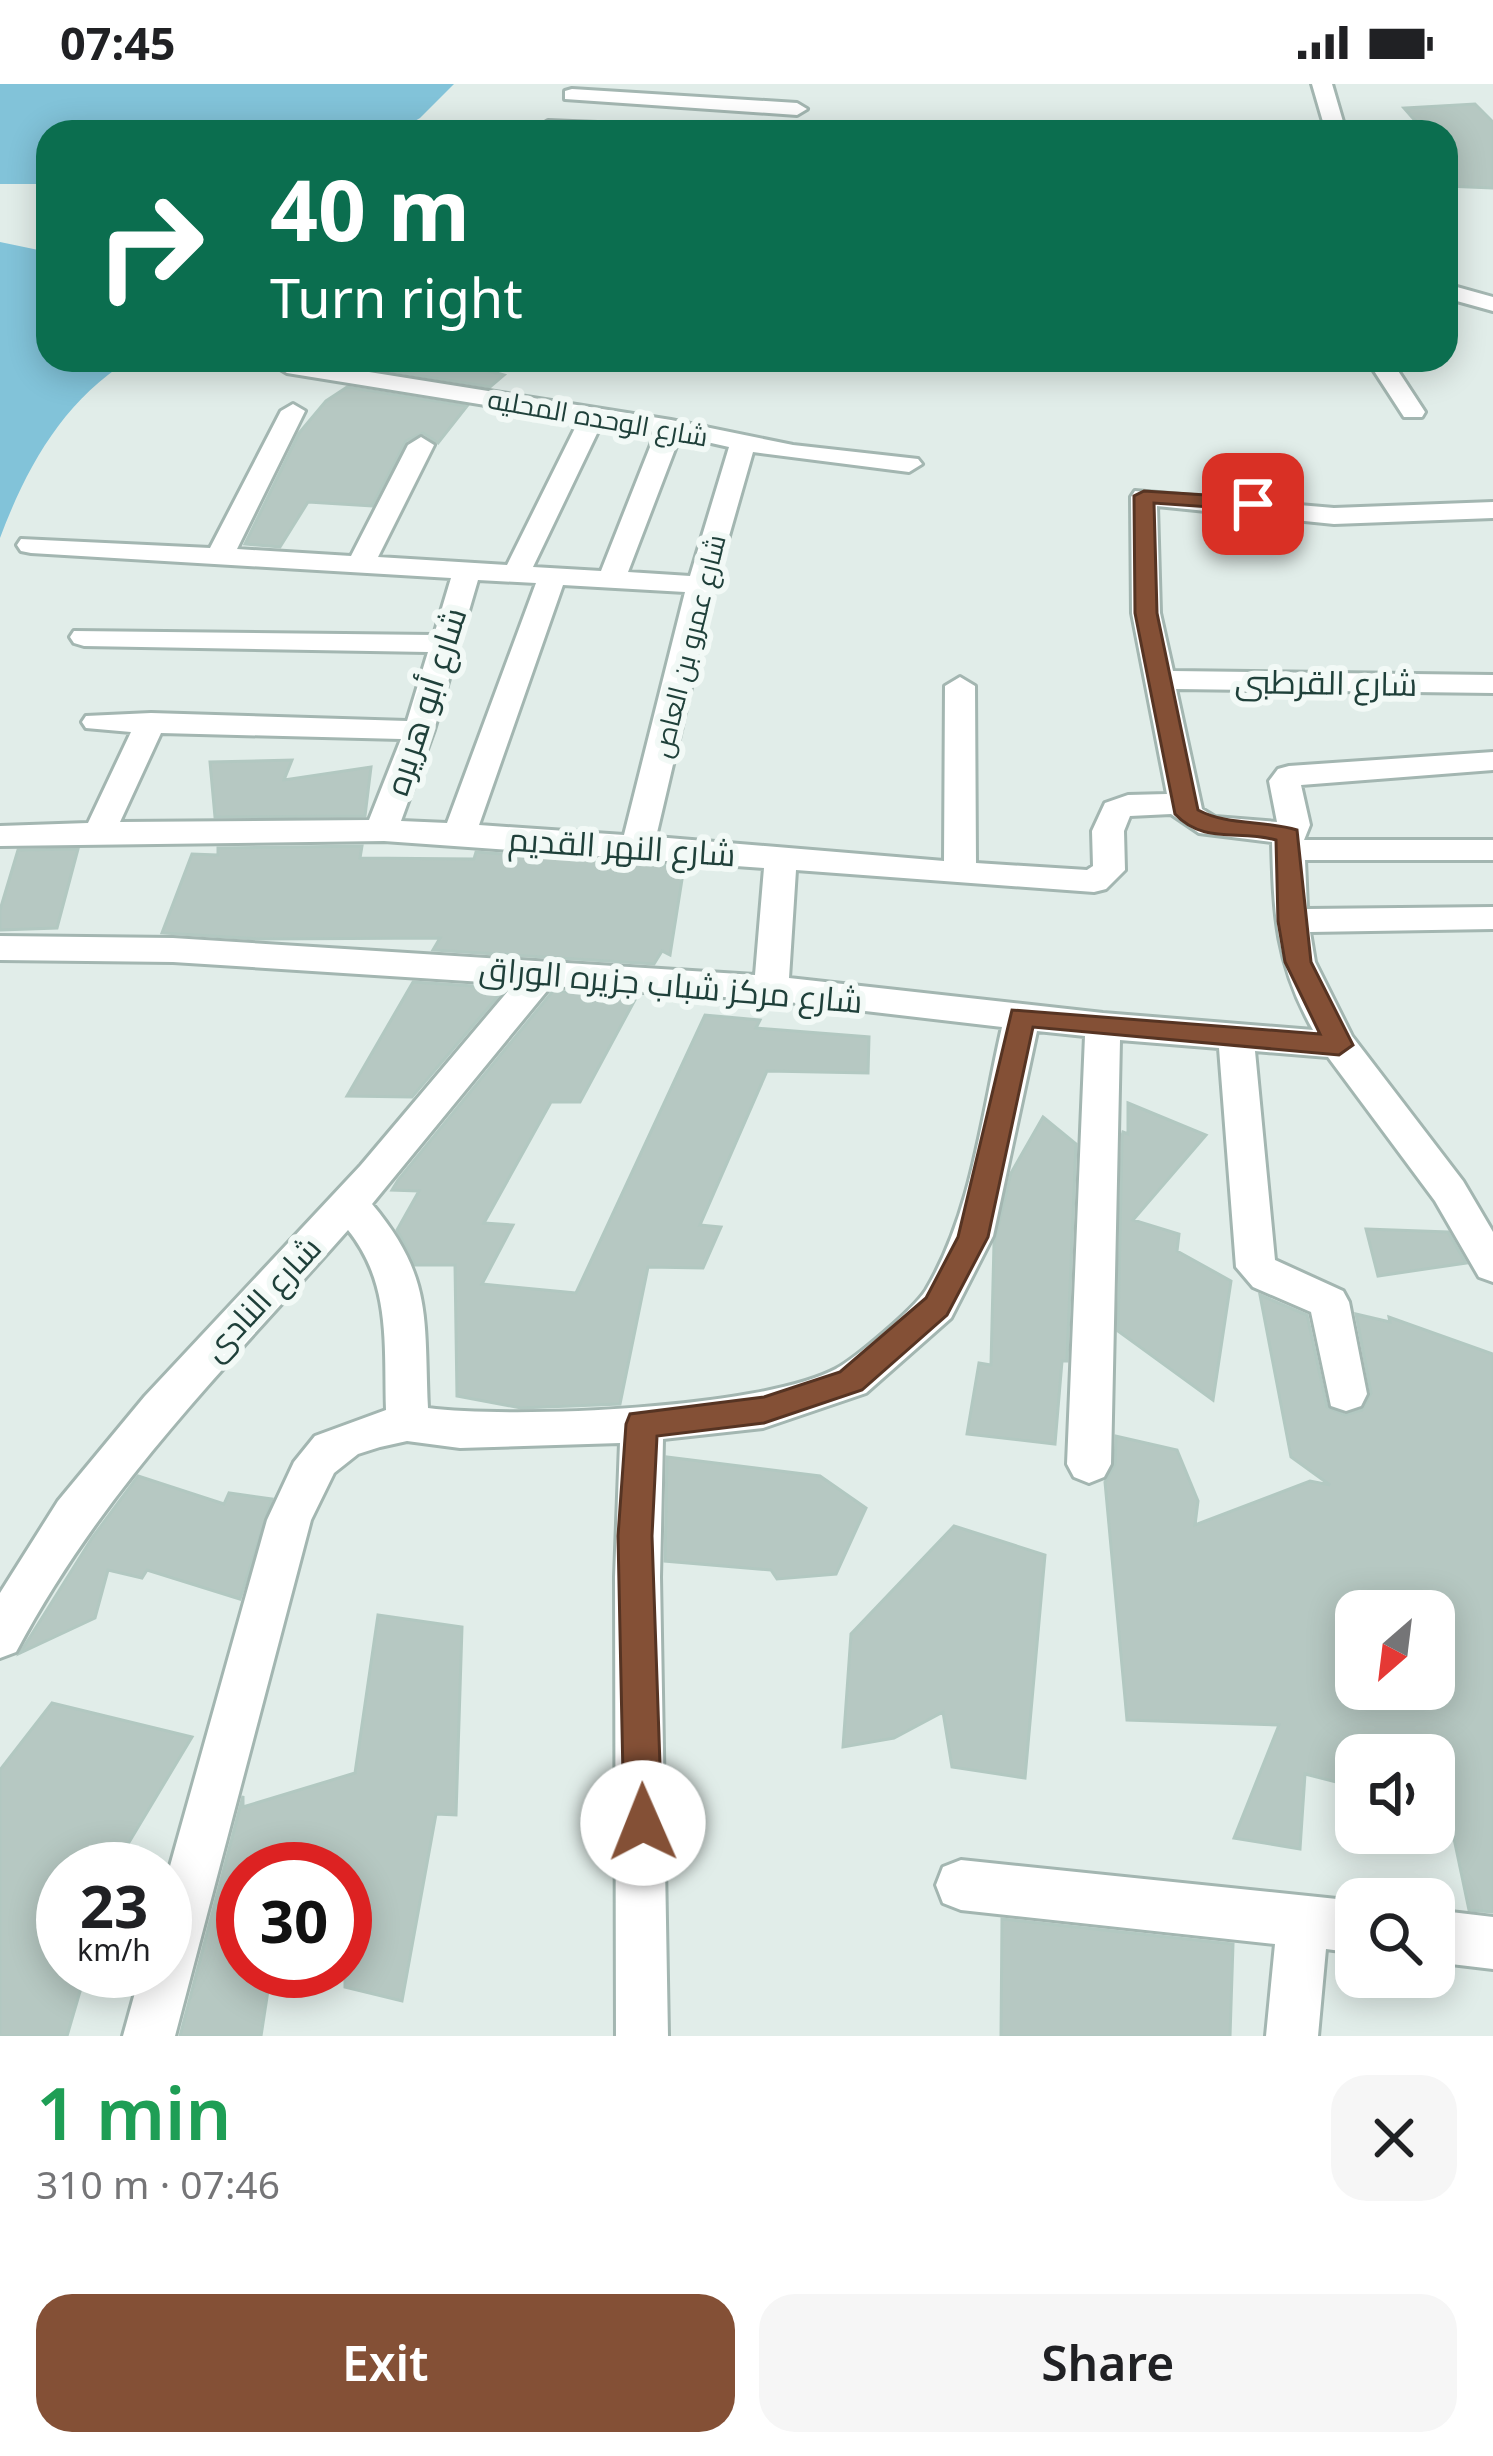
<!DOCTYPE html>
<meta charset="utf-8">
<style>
:root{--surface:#fff;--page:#f6f6f6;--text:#202124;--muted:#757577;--accent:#845036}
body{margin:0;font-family:"Noto Sans",Cairo,sans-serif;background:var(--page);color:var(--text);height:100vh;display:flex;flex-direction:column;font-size:45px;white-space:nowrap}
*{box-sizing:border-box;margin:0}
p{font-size:39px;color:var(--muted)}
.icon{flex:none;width:66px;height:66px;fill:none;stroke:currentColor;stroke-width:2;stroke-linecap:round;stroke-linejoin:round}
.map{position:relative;height:1952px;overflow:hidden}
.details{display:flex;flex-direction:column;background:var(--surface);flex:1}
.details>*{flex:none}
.hud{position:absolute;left:36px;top:36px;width:1422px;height:252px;border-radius:36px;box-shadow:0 6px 30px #0003;background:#0b6e4f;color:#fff;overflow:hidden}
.needle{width:78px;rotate:208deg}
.controls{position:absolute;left:1335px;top:1506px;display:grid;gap:24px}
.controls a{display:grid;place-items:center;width:120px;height:120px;border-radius:24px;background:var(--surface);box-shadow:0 6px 30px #0003;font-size:60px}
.speed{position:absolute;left:36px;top:1758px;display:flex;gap:24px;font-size:60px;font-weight:700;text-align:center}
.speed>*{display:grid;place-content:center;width:156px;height:156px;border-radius:50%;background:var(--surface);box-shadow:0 6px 30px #0003;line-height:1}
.speed small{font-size:30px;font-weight:400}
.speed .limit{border:18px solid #d22;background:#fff;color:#111}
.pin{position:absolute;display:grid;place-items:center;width:102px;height:102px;color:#fff;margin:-51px;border-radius:24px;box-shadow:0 6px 18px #0006}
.me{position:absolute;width:132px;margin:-66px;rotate:359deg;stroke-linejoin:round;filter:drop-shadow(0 0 9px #0008)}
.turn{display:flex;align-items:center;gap:42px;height:252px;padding:0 36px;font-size:54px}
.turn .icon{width:156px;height:156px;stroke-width:2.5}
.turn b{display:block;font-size:84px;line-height:102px}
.round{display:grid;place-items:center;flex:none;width:126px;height:126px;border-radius:36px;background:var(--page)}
.headline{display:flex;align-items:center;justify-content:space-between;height:204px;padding:0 36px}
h1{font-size:72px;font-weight:600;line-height:90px;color:#1e9e55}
.primary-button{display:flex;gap:24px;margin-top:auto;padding:24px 36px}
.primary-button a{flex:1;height:138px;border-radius:36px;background:var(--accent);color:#fff;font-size:48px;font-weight:600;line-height:138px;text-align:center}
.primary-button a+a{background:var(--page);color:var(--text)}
.status{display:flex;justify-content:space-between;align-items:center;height:84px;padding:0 60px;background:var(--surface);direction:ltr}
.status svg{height:33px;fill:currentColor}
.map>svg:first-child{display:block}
.water{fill:#82c3d9}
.building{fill:#b6c8c2;stroke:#b2c8c1;stroke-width:3;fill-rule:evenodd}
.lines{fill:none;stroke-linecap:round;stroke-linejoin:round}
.minor-casing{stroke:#a3b6b1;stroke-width:6}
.minor{fill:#fff;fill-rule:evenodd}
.route{fill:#845036;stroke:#563423;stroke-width:3}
.labels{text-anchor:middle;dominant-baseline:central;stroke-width:12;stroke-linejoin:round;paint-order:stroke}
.far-street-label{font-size:27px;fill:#1f403a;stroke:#f2f9f6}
.street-label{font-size:33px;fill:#1f403a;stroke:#f2f9f6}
</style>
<div class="status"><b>07:45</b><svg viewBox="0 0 49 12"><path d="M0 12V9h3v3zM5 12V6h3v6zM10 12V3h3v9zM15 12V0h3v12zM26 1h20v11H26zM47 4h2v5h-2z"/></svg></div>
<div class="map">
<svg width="1493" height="1952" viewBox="0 0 1493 1952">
<rect width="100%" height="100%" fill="#e1ede9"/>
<!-- water -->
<path class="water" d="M 0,0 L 454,0 L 420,34 L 396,48 L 48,48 L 48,100 L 0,100 Z
M 0,158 L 48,168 L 48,276 L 129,276 C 63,318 27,382 0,454 Z"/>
<!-- building -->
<path class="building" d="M 1475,20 L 1493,38 L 1493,104 L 1446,102 L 1446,48 L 1425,48 L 1404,24 Z
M 380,276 L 448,276 L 504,291 L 490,303 L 371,284 Z
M 347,303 L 467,322 L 438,359 L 423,349 L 406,357 L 372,422 L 308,418 L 280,463 L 245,460 L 299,349 L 326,317 Z
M 292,676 L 284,696 L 371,683 L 365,732 L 215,733 L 210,678 Z
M 362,762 L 360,774 L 474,775 L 476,768 L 684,783 L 670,871 L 662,867 L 654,880 L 433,866 L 440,854 L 258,855 L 162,849 L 192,770 L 218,771 L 218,764 Z
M 78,765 L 57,844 L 0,846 L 0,826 L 18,766 Z
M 413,898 L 505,904 L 412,1013 L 347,1012 Z
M 553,907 L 637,912 L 580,1018 L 551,1018 L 484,1139 L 513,1141 L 482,1200 L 576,1209 L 705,931 L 760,936 L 756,944 L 869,953 L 868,989 L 767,987 L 700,1141 L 721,1143 L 703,1184 L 648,1183 L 620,1320 L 521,1324 L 457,1312 L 455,1181 L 415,1181 L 397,1146 L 419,1107 L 392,1106 L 398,1096 Z
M 1128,1019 L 1206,1051 L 1133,1136 L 1179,1150 L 1177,1167 L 1231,1197 L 1213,1316 L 1118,1247 L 1122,1052 L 1123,1048 L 1128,1050 Z
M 1043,1033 L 1076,1060 L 1067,1277 L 1062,1277 L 1055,1360 L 967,1350 L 979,1279 L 991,1281 L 994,1159 L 1011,1089 Z
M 1366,1145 L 1448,1148 L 1466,1179 L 1378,1192 Z
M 1260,1211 L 1307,1231 L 1327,1323 L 1345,1331 L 1362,1326 L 1371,1309 L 1356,1230 L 1390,1238 L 1389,1233 L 1493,1270 L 1493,1828 L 1469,1826 L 1448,1726 L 1434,1723 L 1434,1671 L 1356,1671 L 1356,1703 L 1305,1690 L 1300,1765 L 1234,1754 L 1279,1641 L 1127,1636 L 1105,1398 L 1115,1380 L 1116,1352 L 1177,1366 L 1198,1417 L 1195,1441 L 1310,1397 L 1330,1401 L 1291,1373 ZM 1356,1527 L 1434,1527 L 1434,1605 L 1356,1605 Z
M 667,1373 L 820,1392 L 866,1424 L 836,1490 L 777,1495 L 771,1486 L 665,1477 Z
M 138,1392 L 224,1420 L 229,1409 L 272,1415 L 240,1515 L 147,1486 L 142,1494 L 108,1486 L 95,1534 L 20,1569 L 92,1454 Z
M 954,1442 L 1045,1471 L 1025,1694 L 952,1683 L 943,1628 L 894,1654 L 843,1663 L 851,1550 Z
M 378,1531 L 462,1543 L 456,1731 L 436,1730 L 402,1917 L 345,1903 L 345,1785 L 243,1785 L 243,1887 L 271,1887 L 261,1952 L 180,1952 L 243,1712 L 243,1723 L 355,1689 Z
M 52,1619 L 192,1653 L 113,1785 L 63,1785 L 63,1887 L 86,1887 L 67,1952 L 0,1952 L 0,1686 Z
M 1002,1835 L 1233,1860 L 1230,1952 L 1001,1952 Z"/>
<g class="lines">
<!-- minor casing -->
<g class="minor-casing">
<path id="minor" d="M 1312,0 L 1332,0 L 1346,48 L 1326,48 Z
M 572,5 L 797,19 L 807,25 L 797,31 L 565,15 L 565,7 Z
M 548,37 L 672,42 L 682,48 L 541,47 L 538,43 Z
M 1446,200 L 1493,213 L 1493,227 L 1446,214 Z
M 294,276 L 671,336 L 793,361 L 918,375 L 922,380 L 909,388 L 753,368 L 715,501 L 656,753 L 944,777 L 945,602 L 960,593 L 975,602 L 976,779 L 1087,786 L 1093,782 L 1092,747 L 1105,719 L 1128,711 L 1167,710 L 1132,529 L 1131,413 L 1135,407 L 1334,424 L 1493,418 L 1493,434 L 1334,440 L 1157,422 L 1160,529 L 1173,587 L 1493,591 L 1493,609 L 1176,605 L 1202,725 L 1215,733 L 1277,738 L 1269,697 L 1278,685 L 1289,682 L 1493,668 L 1493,686 L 1301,701 L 1310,741 L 1304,756 L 1493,756 L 1493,776 L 1305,776 L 1307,825 L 1493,823 L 1493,845 L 1310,848 L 1315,878 L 1352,952 L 1463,1097 L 1493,1148 L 1493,1198 L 1479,1193 L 1435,1117 L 1328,973 L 1255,967 L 1275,1176 L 1343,1207 L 1349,1218 L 1367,1310 L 1361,1322 L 1346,1327 L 1331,1322 L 1311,1228 L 1253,1203 L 1236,1183 L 1219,964 L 1120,956 L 1111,1380 L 1104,1393 L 1089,1399 L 1074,1393 L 1067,1380 L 1085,952 L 1037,947 L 993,1152 L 951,1234 L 866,1309 L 763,1344 L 663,1355 L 660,1493 L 668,1952 L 616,1952 L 615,1493 L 620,1359 L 460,1364 L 407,1357 L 380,1363 L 358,1370 L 334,1389 L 311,1436 L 175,1952 L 123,1952 L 141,1887 L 165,1887 L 165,1800 L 267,1436 L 294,1378 L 315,1352 L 386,1326 C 384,1260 391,1199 348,1146 C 224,1286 105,1401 16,1568 L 0,1574 L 0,1509 L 58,1417 L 145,1312 L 361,1081 L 514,900 L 173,878 L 0,876 L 0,852 L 173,854 L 755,891 L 764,784 L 384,757 L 0,762 L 0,742 L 88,739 L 131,648 L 86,644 L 82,638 L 86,632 L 151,629 L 407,637 L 428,568 L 84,562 L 74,559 L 70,553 L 74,547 L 434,551 L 451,494 L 31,469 L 21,467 L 17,461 L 21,455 L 210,464 L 281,327 L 293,320 L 305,327 L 237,465 L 351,472 L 408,361 L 421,353 L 434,361 L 378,473 L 507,481 L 579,336 L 287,289 L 275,282 L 279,277 ZM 602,339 L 656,348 L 601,487 L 533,483 ZM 680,352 L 729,363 L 690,492 L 628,488 ZM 478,496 L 536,499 L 447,739 L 401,737 L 434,646 ZM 563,501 L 685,508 L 624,751 L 479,741 ZM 161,649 L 401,655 L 369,736 L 120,738 ZM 1171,730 L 1199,749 L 1272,758 C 1274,831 1276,880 1313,946 L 1103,929 L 789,894 L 796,786 L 1094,808 L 1106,805 L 1125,786 L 1124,747 L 1130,732 ZM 551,902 L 771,916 L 1002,943 C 982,1030 972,1129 926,1206 C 914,1225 856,1274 836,1285 C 760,1325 515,1335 428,1324 C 424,1234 433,1193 372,1120 Z
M 1367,276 L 1391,276 L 1425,328 L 1422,333 L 1404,333 Z
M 961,1776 L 1356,1817 L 1356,1869 L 1326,1865 L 1318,1952 L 1266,1952 L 1275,1860 L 961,1826 L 943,1819 L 936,1801 L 943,1783 Z
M 1434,1826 L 1493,1833 L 1493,1885 L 1434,1878 Z"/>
</g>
<!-- minor -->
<use href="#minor" class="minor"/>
</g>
<!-- route -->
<path class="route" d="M 1144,407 L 1253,414 L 1263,420 L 1253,426 L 1154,419 L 1157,529 L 1198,726 C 1228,742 1263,736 1297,746 L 1311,878 L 1353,961 L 1339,971 L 1033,943 L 988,1153 L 947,1231 L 862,1306 L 764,1339 L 657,1352 L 652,1452 L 662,1739 L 656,1752 L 643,1758 L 630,1752 L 624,1739 L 618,1452 L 626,1340 L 630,1330 L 764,1313 L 840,1288 L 926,1214 L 958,1153 L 1012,926 L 1320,950 L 1285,878 L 1278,837 L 1276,756 C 1240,745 1204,761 1175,730 L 1135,529 L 1134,412 Z"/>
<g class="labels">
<!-- far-street labels -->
<g class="far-street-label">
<text transform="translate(598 333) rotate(10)">شارع الوحده المحليه</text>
<text transform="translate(688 562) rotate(-76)">شارع عمرو بن العاص</text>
</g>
<!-- street labels -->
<g class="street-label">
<text transform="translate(1326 598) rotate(1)">شارع القرطبى</text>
<text transform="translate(425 617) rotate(-72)">شارع أبو هريره</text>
<text transform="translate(622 762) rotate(4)">شارع النهر القديم</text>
<text transform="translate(671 900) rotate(5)">شارع مركز شباب جزيره الوراق</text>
<text transform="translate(261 1214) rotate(-47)">شارع النادى</text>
</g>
</g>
</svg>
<div class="controls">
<a><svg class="needle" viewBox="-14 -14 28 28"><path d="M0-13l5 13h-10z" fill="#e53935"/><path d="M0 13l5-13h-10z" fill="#757577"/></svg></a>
<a><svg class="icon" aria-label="sound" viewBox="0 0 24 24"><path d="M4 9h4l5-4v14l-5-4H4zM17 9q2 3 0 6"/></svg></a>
<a><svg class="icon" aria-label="search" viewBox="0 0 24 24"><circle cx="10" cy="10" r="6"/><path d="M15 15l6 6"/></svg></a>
</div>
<div class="speed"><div>23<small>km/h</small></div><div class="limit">30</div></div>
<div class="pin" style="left:1253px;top:420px;background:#d93025"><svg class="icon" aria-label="arrive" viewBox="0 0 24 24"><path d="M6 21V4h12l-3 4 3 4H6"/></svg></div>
<svg class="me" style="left:643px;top:1739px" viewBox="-20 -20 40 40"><circle r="19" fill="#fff"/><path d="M0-13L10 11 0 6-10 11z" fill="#845036"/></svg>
<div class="hud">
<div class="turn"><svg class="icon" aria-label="right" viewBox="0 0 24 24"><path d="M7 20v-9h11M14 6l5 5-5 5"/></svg><div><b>40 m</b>Turn right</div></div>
</div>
</div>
<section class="details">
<div class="headline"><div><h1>1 min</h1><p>310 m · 07:46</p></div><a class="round"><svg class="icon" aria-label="close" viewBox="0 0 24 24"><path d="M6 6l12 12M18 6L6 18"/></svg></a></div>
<div class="primary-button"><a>Exit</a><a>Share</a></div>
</section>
